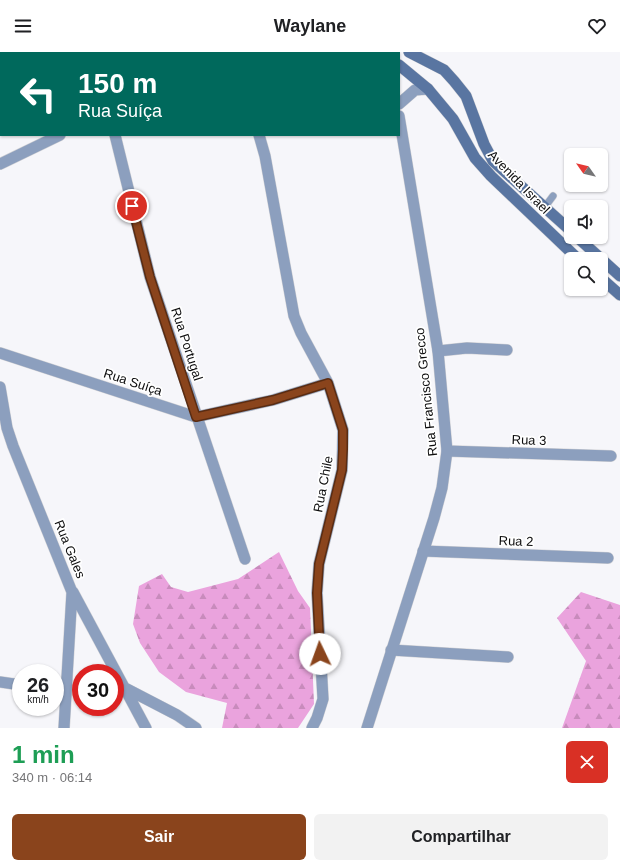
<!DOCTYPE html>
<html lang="pt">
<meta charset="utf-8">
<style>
:root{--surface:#fff;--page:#f2f2f2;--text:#202124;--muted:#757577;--accent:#8a441c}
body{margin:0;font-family:Helvetica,sans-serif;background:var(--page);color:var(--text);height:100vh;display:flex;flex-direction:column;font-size:15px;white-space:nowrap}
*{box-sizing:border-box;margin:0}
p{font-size:13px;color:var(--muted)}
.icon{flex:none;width:22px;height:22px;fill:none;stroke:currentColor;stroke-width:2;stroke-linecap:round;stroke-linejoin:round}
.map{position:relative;height:676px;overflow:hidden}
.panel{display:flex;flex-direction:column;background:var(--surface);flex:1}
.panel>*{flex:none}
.top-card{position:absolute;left:0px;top:0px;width:400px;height:84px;box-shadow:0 1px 3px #0004;background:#00695c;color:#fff;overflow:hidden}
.needle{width:26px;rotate:304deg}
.fabs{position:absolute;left:564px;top:96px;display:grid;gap:8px}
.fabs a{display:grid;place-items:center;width:44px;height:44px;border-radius:6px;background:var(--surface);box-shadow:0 1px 3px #0004;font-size:20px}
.speed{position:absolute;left:12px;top:612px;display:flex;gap:8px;font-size:20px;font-weight:700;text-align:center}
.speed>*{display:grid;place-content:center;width:52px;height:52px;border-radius:50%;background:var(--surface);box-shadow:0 1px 3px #0004;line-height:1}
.speed small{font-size:10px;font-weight:400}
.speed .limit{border:6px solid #d22;background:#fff;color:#111}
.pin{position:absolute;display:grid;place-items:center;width:34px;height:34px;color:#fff;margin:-17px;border:2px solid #fff;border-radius:50%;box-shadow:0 1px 4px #0007}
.me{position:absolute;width:44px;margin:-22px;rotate:357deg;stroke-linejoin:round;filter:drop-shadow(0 0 3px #0008)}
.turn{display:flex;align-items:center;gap:14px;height:84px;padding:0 12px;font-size:18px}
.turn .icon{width:52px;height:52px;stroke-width:2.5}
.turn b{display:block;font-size:28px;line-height:34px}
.round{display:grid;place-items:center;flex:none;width:42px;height:42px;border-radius:6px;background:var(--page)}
.head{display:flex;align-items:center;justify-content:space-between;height:68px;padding:0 12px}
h1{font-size:24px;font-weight:700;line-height:30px;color:#1e9e55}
.button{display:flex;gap:8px;margin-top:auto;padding:8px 12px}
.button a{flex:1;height:46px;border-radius:6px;background:var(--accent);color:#fff;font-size:16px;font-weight:700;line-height:46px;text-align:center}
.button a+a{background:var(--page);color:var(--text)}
header{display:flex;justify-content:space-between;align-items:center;height:52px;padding:0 12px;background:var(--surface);font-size:18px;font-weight:700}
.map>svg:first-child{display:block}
.forest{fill:url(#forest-firs)}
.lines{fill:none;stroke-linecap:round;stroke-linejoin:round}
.stream{stroke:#6ec9fa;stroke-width:3.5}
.service-casing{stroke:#d1d1d4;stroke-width:8}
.minor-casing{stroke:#d1d1d4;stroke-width:12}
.tertiary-casing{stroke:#d1d1d4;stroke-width:12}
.secondary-casing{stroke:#d1d1d4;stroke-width:12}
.service{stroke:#8c9fbe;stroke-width:7}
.minor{stroke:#8c9fbe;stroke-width:11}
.tertiary{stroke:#8c9fbe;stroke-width:11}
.secondary{stroke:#5975a1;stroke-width:11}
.route-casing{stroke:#5a2c12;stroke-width:10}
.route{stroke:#8a441c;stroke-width:7}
.labels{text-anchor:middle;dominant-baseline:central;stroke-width:3.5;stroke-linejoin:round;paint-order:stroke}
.street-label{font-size:13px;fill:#0c0c0d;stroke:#fff}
</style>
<header><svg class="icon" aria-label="menu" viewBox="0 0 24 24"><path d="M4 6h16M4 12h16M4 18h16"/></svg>Waylane<svg class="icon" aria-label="heart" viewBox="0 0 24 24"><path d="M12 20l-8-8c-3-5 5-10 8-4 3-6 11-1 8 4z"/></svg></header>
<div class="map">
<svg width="620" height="676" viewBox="0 0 620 676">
<defs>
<pattern id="forest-firs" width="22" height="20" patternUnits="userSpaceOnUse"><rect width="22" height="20" fill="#eaa3dd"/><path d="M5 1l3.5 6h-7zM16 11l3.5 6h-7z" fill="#c88bbc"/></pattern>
</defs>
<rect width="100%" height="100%" fill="#f6f6fa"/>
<!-- forest -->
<path class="forest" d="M 279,500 L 298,539 L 310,556 L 314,652 L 298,676 L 222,676 L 227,651 L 186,640 L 159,620 L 140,591 L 133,572 L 139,534 L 162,522 L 171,535 L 188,540 L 238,527 Z
M 581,540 L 620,553 L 620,676 L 562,676 L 586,609 L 557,566 Z"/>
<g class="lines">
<!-- stream -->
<path class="stream" d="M 106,1 L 110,0
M 0,21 L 1,21"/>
<!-- service casing -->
<g class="service-casing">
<path id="service" d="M 544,156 L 553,144"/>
</g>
<!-- minor casing -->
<g class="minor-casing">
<path id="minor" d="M 115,83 L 150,225 L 245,507
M 259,83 L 265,104 L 294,264 L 301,281 L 328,331 L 343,378 L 342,418 L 319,512 L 317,541 L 323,647 L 317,666 L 312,676
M 438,299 L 467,296 L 507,298
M 0,301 L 196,365 L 273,348 L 328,331
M 0,335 L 7,376 L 13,394 L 72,540 L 64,676
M 447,399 L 611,404
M 423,499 L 608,506
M 73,540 L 146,676
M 391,598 L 508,605
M 0,630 L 21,633
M 125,636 L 177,663 L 196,676"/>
</g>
<!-- tertiary casing -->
<g class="tertiary-casing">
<path id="tertiary" d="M 262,1 L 266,0
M 399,52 L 415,38 L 428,37
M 0,112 L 60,83
M 367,676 L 434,466 L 442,436 L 447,399 L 438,299 L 399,64"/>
</g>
<!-- secondary casing -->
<g class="secondary-casing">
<path id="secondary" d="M 390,0 L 390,1
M 409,0 L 444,18 L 454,29 L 466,44 L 484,92 L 493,109 L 571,179
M 399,13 L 428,37 L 453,67 L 475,106 L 491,124 L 578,207
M 577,185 L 620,224
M 601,226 L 620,243"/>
</g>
<!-- service -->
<use href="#service" class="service"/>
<!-- minor -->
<use href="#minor" class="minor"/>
<!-- tertiary -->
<use href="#tertiary" class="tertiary"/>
<!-- secondary -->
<use href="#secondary" class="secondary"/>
</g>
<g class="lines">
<!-- route casing -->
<g class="route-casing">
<path id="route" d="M 132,154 L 150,225 L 196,365 L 273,348 L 328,331 L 343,378 L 343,397 L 342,418 L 319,512 L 317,541 L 320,602"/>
</g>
<!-- route -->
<use href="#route" class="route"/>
</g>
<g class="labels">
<!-- street labels -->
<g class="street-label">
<text transform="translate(519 130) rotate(46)">Avenida Israel</text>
<text transform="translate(187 292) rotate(72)">Rua Portugal</text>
<text transform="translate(133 330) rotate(18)">Rua Suíça</text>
<text transform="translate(426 340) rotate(-96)">Rua Francisco Grecco</text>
<text transform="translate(529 388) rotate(2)">Rua 3</text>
<text transform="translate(323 432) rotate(-79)">Rua Chile</text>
<text transform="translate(516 489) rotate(2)">Rua 2</text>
<text transform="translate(70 497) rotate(68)">Rua Gales</text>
</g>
</g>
</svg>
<div class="fabs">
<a><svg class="needle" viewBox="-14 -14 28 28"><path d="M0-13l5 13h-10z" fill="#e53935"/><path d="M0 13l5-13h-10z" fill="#757577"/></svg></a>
<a><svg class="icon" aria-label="sound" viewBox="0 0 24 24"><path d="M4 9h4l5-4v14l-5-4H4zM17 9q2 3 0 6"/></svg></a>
<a><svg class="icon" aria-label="search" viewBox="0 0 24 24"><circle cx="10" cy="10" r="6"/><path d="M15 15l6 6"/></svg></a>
</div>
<div class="speed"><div>26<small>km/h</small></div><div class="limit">30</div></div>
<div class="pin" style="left:132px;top:154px;background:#d93025"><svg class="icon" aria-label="arrive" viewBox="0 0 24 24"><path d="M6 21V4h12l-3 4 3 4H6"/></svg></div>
<svg class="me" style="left:320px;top:602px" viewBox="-20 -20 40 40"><circle r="19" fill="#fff"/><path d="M0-13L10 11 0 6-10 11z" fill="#8a441c"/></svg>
<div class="top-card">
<div class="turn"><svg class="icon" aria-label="left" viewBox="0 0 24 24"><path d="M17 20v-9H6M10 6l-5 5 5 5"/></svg><div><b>150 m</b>Rua Suíça</div></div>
</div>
</div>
<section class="panel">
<div class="head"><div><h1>1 min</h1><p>340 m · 06:14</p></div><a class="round" style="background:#d93025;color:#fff"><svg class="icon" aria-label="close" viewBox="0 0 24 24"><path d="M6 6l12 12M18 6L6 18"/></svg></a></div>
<div class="button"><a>Sair</a><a>Compartilhar</a></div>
</section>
